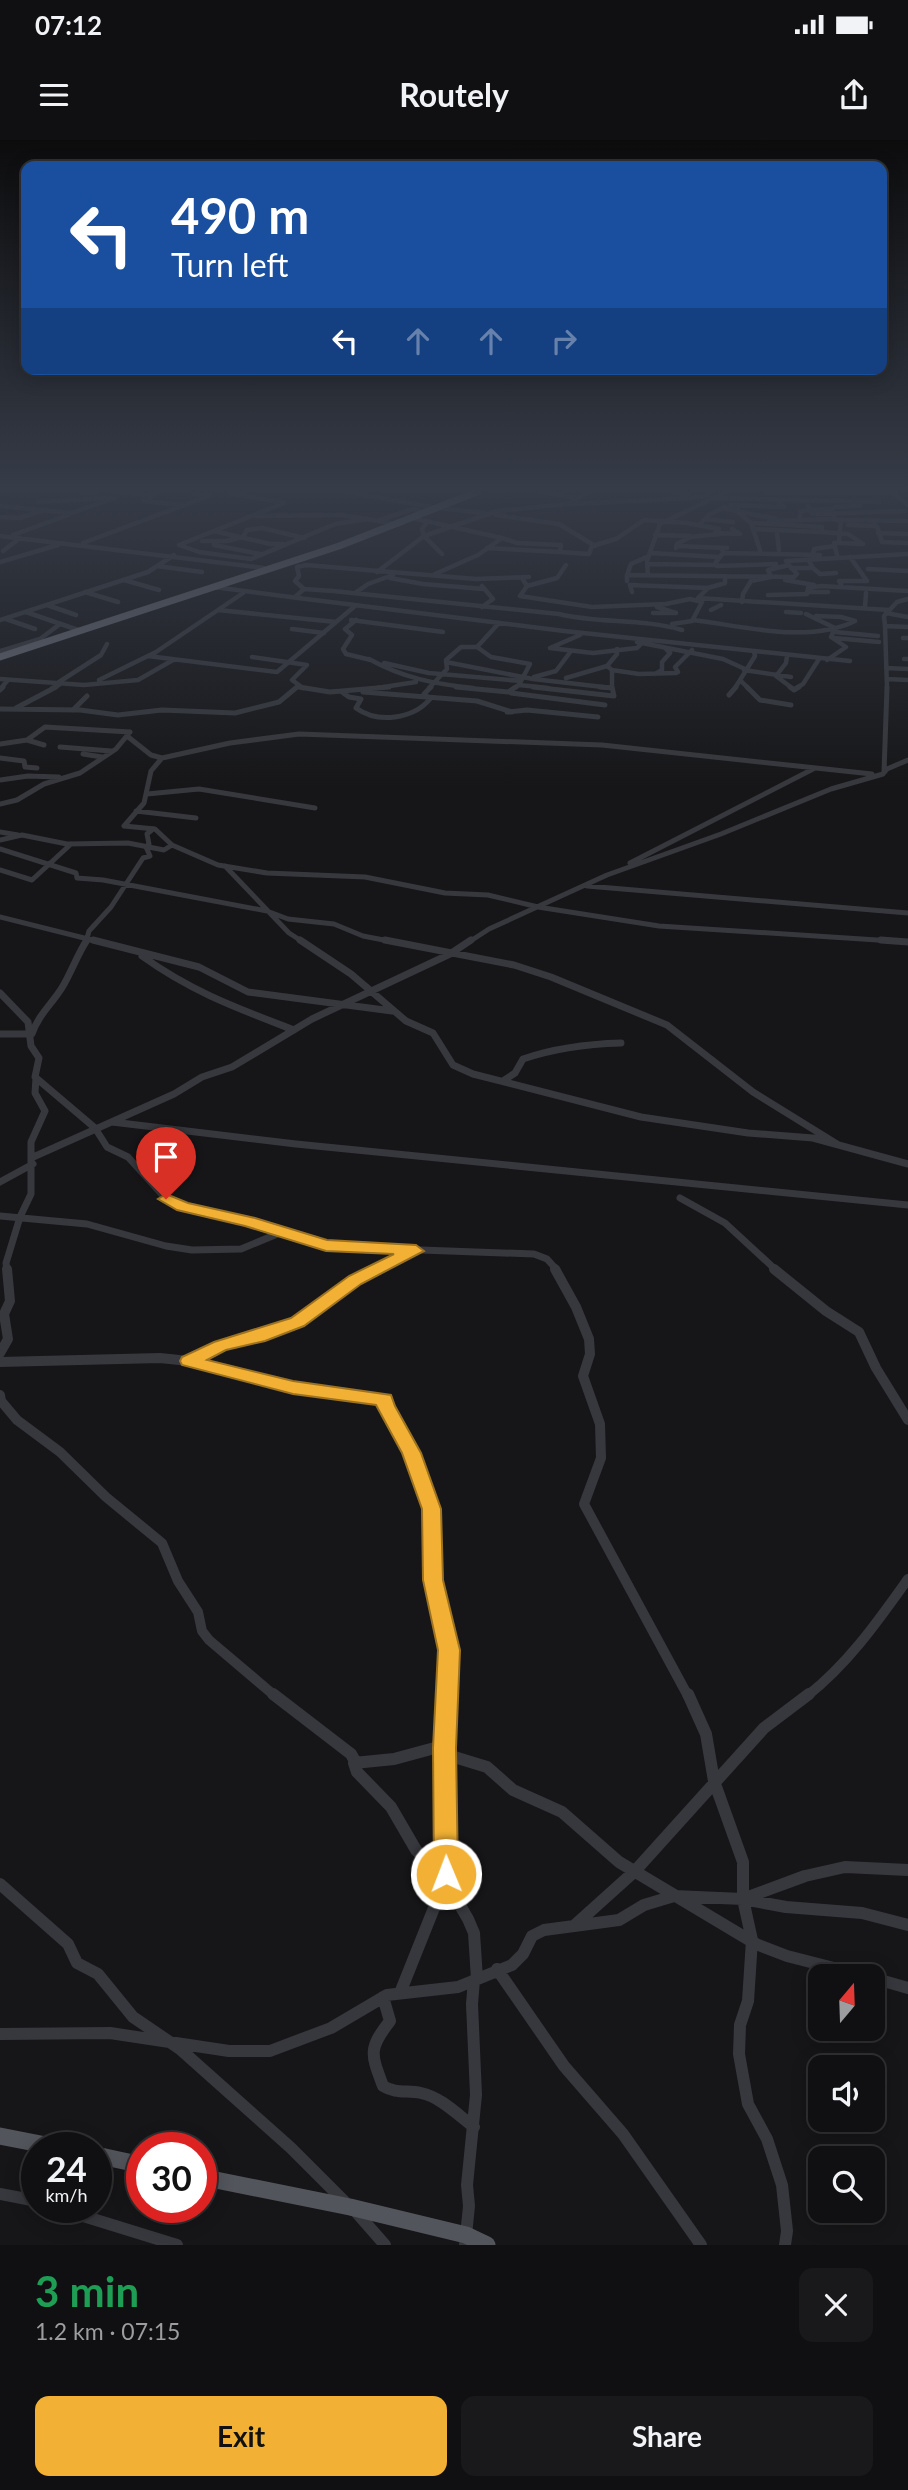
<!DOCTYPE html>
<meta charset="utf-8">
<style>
:root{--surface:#101012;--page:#19191b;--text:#f1f3f6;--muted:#9c9d9f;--line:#303032;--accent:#f2b134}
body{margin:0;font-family:Lato,sans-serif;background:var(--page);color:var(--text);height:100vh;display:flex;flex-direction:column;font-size:26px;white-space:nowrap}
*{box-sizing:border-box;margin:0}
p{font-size:23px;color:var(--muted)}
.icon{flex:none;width:38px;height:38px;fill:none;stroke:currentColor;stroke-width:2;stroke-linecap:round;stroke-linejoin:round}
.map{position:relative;height:2105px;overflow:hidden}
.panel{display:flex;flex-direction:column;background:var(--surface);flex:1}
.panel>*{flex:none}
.guide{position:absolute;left:21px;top:21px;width:866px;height:214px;border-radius:14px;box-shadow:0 4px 18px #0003,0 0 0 2px var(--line);background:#1a4fa0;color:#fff;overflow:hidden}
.needle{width:46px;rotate:19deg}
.controls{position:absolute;left:808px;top:1824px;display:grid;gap:14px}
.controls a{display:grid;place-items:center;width:77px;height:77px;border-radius:14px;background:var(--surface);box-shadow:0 4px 18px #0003,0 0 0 2px var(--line);font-size:35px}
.speed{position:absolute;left:21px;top:1992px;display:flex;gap:14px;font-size:35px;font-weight:700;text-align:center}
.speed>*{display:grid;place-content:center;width:91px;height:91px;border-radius:50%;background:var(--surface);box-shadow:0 4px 18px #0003,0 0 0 2px var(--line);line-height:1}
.speed small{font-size:18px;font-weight:400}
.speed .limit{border:10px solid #d22;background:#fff;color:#111}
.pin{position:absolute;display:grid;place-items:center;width:60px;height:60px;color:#fff;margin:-72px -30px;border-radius:50% 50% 50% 0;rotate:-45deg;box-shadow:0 0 7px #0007}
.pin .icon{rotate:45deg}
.me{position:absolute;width:77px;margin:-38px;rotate:359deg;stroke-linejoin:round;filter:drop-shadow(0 0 5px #0008)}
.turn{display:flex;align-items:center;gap:24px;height:147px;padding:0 35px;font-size:32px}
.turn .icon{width:91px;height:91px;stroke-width:2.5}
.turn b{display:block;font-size:49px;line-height:60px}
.lanes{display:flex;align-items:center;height:66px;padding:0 35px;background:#0003;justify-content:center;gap:35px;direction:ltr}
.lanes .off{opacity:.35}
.round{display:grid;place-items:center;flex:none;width:74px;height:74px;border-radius:14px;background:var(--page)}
.headline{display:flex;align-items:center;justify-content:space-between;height:119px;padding:0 35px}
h1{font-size:42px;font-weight:700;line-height:52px;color:#1e9e55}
.button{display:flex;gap:14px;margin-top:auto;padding:14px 35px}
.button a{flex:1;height:80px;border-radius:14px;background:var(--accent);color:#111;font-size:28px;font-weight:700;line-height:80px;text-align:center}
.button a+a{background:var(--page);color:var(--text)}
.status{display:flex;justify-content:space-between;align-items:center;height:49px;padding:0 35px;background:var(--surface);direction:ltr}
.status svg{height:19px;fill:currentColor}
header{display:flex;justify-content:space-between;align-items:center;height:91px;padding:0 35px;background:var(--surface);font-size:32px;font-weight:700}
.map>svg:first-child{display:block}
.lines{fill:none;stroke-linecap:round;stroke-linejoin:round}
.minor-far4{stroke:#37383d;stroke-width:4.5}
.minor-far3{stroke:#37383d;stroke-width:5}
.minor-far2{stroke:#37383d;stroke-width:7}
.minor-far1{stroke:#37383d;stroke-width:10}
.minor{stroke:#37383d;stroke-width:12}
.major{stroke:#53555c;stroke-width:17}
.highway{stroke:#63666e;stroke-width:7}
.route{fill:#f2b134;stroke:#9d7322;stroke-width:2}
</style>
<div class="status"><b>07:12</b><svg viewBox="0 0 49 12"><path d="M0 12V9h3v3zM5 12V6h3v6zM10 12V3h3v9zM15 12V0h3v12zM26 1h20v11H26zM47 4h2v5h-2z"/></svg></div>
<header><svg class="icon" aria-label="menu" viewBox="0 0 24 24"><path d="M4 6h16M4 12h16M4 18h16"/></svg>Routely<svg class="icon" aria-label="share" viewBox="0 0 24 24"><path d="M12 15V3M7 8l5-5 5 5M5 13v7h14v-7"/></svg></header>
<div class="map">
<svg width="908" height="2105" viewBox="0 0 908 2105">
<rect width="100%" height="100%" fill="#161618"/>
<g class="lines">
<!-- minor-far4 -->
<path class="minor-far4" d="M 81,352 L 96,352
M 114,352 L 153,355
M 158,352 L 143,361 L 183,365
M 347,352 L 431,367
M 540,352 L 578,358
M 673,352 L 689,355
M 892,352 L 908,365
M 229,353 L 284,363
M 766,353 L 890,352
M 711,358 L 879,362
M 38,362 L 111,358
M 571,364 L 690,358 L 706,356 L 709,352
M 730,365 L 784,367 L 777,360
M 738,365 L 738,372 L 751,383 L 760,410
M 0,366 L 40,370
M 835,367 L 860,366
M 438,368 L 484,373
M 723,368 L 776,379
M 833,369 L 811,370 L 813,374 L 905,371
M 496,375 L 559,384 L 595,406
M 835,375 L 833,379 L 837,380 L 908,381
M 255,376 L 342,375 L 391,383
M 0,377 L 20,378 L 43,370 L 71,373 L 114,358
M 412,378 L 502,398 L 478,415 L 435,434
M 705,379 L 733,382
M 799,379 L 801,371 L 811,370 L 808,366
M 380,380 L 413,369 L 422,371
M 769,381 L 833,379
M 751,383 L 822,387 L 821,392 L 753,389
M 699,385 L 710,374 L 725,367
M 848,385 L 874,386 L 875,383
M 874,386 L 877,386 L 882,402 L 908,403
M 214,391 L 270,404 L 283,404
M 821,392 L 848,394 L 863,404 L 839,403
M 777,393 L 779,410
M 878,393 L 908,394
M 13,395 L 68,375
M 655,395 L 690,396
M 0,396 L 264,428
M 502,398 L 517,403 L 561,405 L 560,412 L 589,414 L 592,406 L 616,399 L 644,380 L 687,383 L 719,389 L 715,393 L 740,394 L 732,389
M 202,401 L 227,401 L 243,397 L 247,390 L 262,388 L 304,398
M 83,403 L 211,355 L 194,354 L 197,352
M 179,405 L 199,412 L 251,419 L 335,384 L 368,379
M 179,405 L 284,363
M 214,405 L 260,414
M 676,406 L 727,408
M 487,408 L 560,412
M 676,408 L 677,404 L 690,397 L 720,394
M 722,408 L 723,413 L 820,415
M 3,411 L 20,398
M 651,413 L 719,417
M 723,413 L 716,422 L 717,426 L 776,424
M 442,414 L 424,396 L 497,371 L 569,364 L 588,352
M 813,415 L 814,409 L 834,406
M 837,415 L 834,403 L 839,403 L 841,380
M 0,422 L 58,405
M 648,424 L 717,425
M 157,426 L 202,432
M 791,428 L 813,428 L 809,421
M 813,428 L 820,434 L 836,433
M 868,429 L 908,431
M 377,432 L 424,396 L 422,389 L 427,382
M 627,435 L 631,424 L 649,416
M 648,435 L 647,421 L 660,384 L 726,352
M 725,436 L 725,443 L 708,448 L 698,458 L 889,470
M 390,438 L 423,444 L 484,449
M 522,438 L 527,446 L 520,456 L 592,467 L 666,464 L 690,459 L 702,462 L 692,481 L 672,484
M 124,440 L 159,450
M 785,440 L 814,445
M 627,441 L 627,435 L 794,437 L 797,434 L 789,425
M 841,444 L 839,441 L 867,441 L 850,417
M 482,446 L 493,459 L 482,467
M 527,446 L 557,438 L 566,425
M 214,447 L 298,458 L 290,457
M 304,449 L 295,441 L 299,436 L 297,427 L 306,425 L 476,439 L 529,437
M 85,452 L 118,462
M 632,452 L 630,445 L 708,448
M 807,452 L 828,452
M 355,453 L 368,444 L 393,435
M 768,455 L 807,454 L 808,448 L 821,446 L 908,451
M 295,457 L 304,449 L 333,451 L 559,474 C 600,484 642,478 682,490
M 298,458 L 564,491 L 850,521
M 908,459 L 897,462 L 884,476 L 885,486 L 908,487
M 742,462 L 743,454 L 751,441 L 771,437 L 768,430 L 789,425 L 786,421 L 908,414
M 47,465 L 76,475
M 865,467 L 866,453
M 218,470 L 336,482
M 711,470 L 721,465
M 26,472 L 81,491
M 786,472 L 801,473
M 653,473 L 676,473 L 657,467
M 886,473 L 908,477
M 806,474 L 835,488 L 831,497 L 846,507 L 827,520
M 816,476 L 841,477 L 855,481
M 6,479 L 35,489
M 0,480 L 148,432 L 174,415
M 351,480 L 443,492
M 356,480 L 345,489 L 352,495 L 343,509 L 346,514 L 371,520
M 693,480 C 743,486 808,504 855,481
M 885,486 L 887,548
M 292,489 L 324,493
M 835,492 L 878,496
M 580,495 L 550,508 L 593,513 L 637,508 L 641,504
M 834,498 L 879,502
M 903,498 L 908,498
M 637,502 L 723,519 L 745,529
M 477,507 L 499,483
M 0,511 L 40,499 L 60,484
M 148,516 L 277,532 L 355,466
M 787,516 L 786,523 L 776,536 L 792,548
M 252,517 L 307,525 L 292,540 L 303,548
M 369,519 C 403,538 435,544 473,548
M 904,519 L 908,519
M 446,522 L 533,539 L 612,548
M 384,523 L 429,533 L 521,541 L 519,545
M 886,528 L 908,529
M 612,530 L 639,534 L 676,533 L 678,532 L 675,527 L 692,510
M 744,530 L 791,537
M 655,534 L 662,530 L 662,522 L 670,513 L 665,508
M 534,537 L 556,531 L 571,511
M 566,538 L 607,526
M 0,539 L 84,545 L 138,540 L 173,520
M 887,539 L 908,540
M 99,540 L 156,512 L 243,453
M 741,541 L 748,548
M 59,542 L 101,515 L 107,504
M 1,548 L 8,540
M 52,548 L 59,545
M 377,548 L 416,542
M 429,548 L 447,529 L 446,520 L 461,507 L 477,507 L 491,517 L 530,524 L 521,541
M 514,548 L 519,545 L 548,548
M 612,548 L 612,530 L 607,526 L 617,514 L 617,509
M 735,548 L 755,516 L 754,512
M 796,548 L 803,544 L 819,519"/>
<!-- minor-far3 -->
<path class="minor-far3" d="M 299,547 L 330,552 L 389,547
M 456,547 L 508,552 L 516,547
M 533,547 L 614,556 L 612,547
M 600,547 L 612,548
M 747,547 L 760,560 L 791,565
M 790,547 L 794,550 L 799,547
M 0,550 L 3,547
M 342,552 L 349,557 L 361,559 L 356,568 C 378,584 413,579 430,559 L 424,554 L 431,547
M 363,552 L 477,561 L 512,572
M 511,553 L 605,565
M 729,555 L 736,547
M 16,568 L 56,547
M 0,569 L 80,570 L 118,575 L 162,570 L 235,573 L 279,562 L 297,547
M 73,570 L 87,556
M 507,572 L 527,570 L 598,577
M 127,596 L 151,615 L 162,618 L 151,631 L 144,663 L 124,686 L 155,689 L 172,705 L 218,725 L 267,733 L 365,737 L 445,753 L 488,755 L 538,767 L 659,786 L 908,802
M 27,600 L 44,605
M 0,604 L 27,600 L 45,587 L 130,592
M 60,607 L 111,611
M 83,614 L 102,617
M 0,618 L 24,621 L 25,627 L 37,628
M 162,618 L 230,603 L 299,594 L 602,605 L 872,634
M 884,632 L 887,547
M 0,640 L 28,636 L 59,637
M 147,654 L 199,649 L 315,668
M 0,664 L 17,660 L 44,644 L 80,633 L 116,609 L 130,592
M 136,671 L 196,678
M 0,692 L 18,695
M 0,700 L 22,695 L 67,704 L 128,703 L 164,710 L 172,705
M 0,709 L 76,733 L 77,738 L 103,740 L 267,771 L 288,779 L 334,784 L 363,796 L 394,802
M 630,723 L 815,628
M 225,726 L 289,793 L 303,802
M 0,730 L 32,740 L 71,704
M 587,746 L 908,773
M 0,777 L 100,802
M 86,802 L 89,791 L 111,767 L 143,718 L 150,716 L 146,707 L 149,704 L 147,694 L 153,689
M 469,802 L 489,789 L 607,735 L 721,694 L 831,649 L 883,634 L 887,629 L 908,620"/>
<!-- minor-far2 -->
<path class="minor-far2" d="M 93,800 L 199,827 L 248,852 L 392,871
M 300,800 L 351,834 L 406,881 L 433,893 L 453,925 L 473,934 L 641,977 L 748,993 L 813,998 L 908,1024
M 385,800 L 514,825 L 551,837 L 667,885 L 753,952 L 837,1004
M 881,800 L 908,802
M 142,816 C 192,852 237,868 294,890
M 0,853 L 28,882 L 31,906 L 39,918 L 35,937 L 95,988 L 107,1007 L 128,1017 L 166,1059 L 182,1067 L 279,1091
M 0,894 L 32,894 C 38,875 53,863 63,846 C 72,831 77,815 87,800
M 503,941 L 515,933 L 523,919 C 555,908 587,904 621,903
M 112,982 L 296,1004 L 908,1065
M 31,1018 L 174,954 L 202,937 L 232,927 L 312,879 L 450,814 L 471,800
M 0,1042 L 33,1024
M 680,1058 L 725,1083 L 776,1130
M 0,1076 L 87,1084 L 166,1106 L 192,1110 L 241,1109 L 282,1092 L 339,1107 L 534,1114 L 547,1119 L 557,1130
M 7,1130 L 6,1123 L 20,1077 L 31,1054 L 31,1002 L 45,971 L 35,953 L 36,938
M 375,1130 L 416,1111"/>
<!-- minor-far1 -->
<path class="minor-far1" d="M 555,1129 L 576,1167 L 589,1199 L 590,1214 L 583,1236 L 600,1284 L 601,1318 L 584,1364 L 688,1556
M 774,1129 L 826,1171 L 859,1192 L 876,1228 L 908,1280
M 0,1213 L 8,1199 L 4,1174 L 10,1161 L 7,1129
M 189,1221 L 220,1206 L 259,1197 L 298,1182 L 355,1140 L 379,1129
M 0,1222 L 160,1218 L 189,1221 L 293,1248 L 385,1260 L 385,1266 L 411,1313 L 431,1369 L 433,1440 L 449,1510 L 447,1556
M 0,1255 L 1,1261 L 17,1280 L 60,1312 L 106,1357 L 162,1403 L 178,1441 L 198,1472 L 202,1491 L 209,1500 L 275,1556
M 807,1556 C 848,1524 878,1481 908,1439"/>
<!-- minor -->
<path class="minor" d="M 273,1554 L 351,1614 L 356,1623
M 688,1554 L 706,1594 L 714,1641 L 743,1722 L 743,1759 L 752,1800 L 748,1861 L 740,1885 L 739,1914 L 748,1964 L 767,1999 L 782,2045 L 787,2091 L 785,2105
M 444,1608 L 447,1554
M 0,1744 L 68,1804 L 77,1823 L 98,1834 L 133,1877 L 180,1909 L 291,2008 L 345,2062
M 743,1759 L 786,1767 L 862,1773 L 908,1785
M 575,1785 L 635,1731 L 764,1588 L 809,1554
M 497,1829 L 564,1926 L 623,1994 L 701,2105
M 873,1838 L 908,1848
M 477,1839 L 474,1793 L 468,1779 L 444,1738 L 416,1710 L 391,1667 L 357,1632 L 354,1623 L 394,1619 L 442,1606 L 451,1616 L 487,1627 L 513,1650 L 562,1672 L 619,1722 L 756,1804 L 787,1816 L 865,1836
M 400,1853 L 446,1738 L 446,1611
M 383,1857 L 390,1881 C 368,1909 371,1914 383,1946 C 396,1954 407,1950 421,1953 C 441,1957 459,1976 474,1987
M 0,1894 L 110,1893 L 229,1911 L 270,1911 L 331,1888 L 387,1855 L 458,1847 L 512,1825 L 523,1814 L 532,1796 L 544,1790 L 619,1780 L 644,1765 L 674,1756 L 743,1759 L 805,1736 L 845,1727 L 908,1730
M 0,2054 L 37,2061
M 54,2067 L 177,2105
M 357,2073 L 385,2105
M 465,2105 L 469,2066 L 467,2045 L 476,1955 L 472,1864 L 474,1840"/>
<!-- major -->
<path class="major" d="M 0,1996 L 56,2007
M 96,2015 L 142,2025
M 201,2037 L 350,2067 L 466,2095 L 487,2105"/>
<!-- highway -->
<path class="highway" d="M 0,517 L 339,406 L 477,352"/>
</g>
<!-- sky -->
<linearGradient id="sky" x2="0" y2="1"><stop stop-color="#0c0c0d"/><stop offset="0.54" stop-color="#363c48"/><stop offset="1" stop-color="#363c48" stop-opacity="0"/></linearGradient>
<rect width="908" height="646" fill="url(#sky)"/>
<!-- route -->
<path class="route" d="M 166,1054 L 188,1063 L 255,1078 L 327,1100 L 416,1105 L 424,1111 L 361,1144 L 304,1186 L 265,1201 L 226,1210 L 207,1220 L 293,1241 L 391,1255 L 395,1266 L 421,1313 L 441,1369 L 443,1440 L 460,1510 L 456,1608 L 458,1734 L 454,1742 L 446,1745 L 437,1742 L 434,1734 L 433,1608 L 438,1510 L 423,1440 L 422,1369 L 402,1313 L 376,1265 L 293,1254 L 182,1225 L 180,1221 L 182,1217 L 214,1202 L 291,1178 L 349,1136 L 394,1114 L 326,1111 L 245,1086 L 177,1070 L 158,1059 Z"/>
</svg>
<div class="controls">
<a><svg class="needle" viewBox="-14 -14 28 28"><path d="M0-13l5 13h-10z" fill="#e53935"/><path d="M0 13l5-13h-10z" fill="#9c9d9f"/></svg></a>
<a><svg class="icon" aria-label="sound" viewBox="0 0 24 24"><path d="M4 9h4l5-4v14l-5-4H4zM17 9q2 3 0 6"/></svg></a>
<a><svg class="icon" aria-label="search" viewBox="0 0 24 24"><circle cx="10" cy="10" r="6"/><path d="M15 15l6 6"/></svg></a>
</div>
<div class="speed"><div>24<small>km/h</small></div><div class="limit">30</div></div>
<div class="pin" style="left:166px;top:1059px;background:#d93025"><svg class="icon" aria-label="arrive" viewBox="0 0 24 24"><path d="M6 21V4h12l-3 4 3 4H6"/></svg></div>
<svg class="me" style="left:446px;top:1734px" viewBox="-20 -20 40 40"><circle r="17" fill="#f2b134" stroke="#fff" stroke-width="3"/><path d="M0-11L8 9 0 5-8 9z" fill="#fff"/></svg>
<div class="guide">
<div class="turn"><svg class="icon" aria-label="left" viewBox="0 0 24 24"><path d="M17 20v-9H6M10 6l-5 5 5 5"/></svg><div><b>490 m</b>Turn left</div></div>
<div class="lanes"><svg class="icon" aria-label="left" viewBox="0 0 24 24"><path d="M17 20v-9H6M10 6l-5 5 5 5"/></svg><svg class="icon off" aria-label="ahead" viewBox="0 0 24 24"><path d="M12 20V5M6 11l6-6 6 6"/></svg><svg class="icon off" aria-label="ahead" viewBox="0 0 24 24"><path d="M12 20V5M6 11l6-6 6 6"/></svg><svg class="icon off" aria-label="right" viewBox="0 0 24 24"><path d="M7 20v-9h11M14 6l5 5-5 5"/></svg></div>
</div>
</div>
<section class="panel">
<div class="headline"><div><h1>3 min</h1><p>1.2 km · 07:15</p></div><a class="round"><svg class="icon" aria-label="close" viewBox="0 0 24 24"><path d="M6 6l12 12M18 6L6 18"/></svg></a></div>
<div class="button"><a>Exit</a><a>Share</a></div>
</section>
